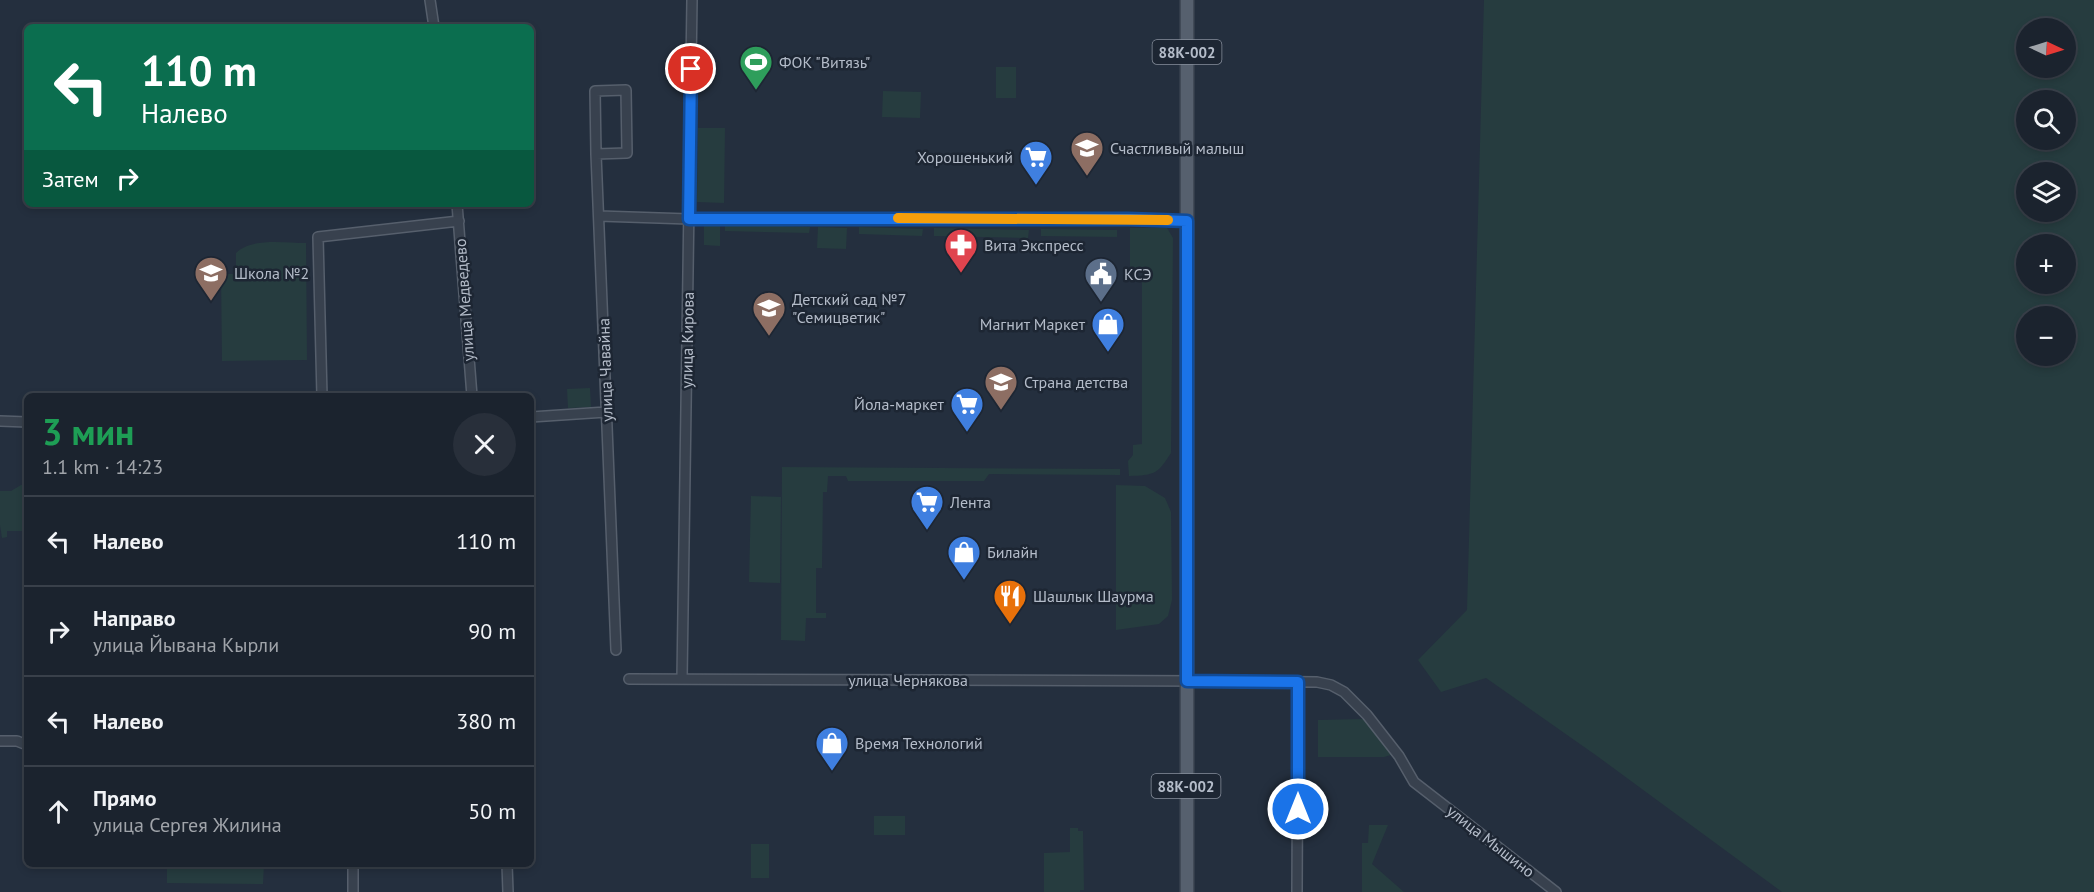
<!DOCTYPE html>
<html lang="ru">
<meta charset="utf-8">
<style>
:root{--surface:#1b232e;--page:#282f3a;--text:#f1f3f6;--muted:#a0a4aa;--line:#39404a}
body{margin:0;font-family:"PT Sans",sans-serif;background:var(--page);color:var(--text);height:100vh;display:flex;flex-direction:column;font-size:22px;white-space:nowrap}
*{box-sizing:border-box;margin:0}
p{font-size:20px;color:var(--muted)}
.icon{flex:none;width:33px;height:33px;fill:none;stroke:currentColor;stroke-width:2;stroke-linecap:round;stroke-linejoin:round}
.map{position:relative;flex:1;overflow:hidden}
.panel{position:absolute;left:24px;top:393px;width:510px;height:474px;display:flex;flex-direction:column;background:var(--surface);border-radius:9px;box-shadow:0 3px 9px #0003,0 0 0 2px var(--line)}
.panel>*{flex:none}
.guide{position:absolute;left:24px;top:24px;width:510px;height:183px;border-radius:9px;box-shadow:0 3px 9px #0003,0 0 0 2px var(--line);background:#0b6e4f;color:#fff;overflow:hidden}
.needle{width:39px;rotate:94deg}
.buttons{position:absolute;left:2016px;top:18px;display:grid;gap:12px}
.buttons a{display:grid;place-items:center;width:60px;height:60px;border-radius:50%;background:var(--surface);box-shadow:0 3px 9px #0003,0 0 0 2px var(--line);font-size:30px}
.pin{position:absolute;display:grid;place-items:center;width:51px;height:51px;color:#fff;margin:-26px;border:3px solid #fff;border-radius:50%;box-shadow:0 2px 6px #0007}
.me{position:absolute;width:66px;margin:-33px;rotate:0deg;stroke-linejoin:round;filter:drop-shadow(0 0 4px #0008)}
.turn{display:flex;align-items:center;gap:21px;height:126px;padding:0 18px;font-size:27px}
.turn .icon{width:78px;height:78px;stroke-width:2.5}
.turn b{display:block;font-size:42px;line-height:51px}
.then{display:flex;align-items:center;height:57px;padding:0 18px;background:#0003;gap:12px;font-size:22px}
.round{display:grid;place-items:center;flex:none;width:63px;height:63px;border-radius:32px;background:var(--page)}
.headline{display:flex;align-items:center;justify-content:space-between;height:102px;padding:0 18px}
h1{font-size:36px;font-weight:600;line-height:45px;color:#1e9e55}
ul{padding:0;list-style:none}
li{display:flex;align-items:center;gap:18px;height:90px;padding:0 18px;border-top:2px solid var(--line)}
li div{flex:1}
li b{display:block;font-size:22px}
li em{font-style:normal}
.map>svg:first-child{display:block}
.green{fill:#263c3f;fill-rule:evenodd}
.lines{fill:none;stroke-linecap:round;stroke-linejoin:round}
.minor-casing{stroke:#565f6c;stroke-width:12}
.major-casing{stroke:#414a57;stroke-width:15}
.minor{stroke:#38414e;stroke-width:9}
.major{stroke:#56606e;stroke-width:12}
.route-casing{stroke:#114b97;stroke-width:15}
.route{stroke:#1a73e8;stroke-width:10}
.slow{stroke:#f59e0b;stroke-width:10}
.labels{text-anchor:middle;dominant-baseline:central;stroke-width:5;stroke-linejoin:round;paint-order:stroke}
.shield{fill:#1d2633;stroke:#878f9c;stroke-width:1.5}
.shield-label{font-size:15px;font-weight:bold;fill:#b4bcc9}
.poi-label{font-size:16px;fill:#b4bcc9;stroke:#1d2633;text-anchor:start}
.street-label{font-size:16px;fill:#b4bcc9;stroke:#1d2633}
</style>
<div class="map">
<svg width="2094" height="892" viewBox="0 0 2094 892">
<rect width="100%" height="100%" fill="#242f3e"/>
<!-- green -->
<path class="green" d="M 1484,0 L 2094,0 L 2094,892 L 1782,892 L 1597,756 L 1486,678 L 1441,692 L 1418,660 L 1467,610 ZM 2026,28 L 2066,28 L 2066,68 L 2026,68 ZM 2026,100 L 2066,100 L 2066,140 L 2026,140 ZM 2026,172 L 2066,172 L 2066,212 L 2026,212 ZM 2026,244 L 2066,244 L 2066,284 L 2026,284 ZM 2026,316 L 2066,316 L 2066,356 L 2026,356 Z
M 996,67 L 1016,67 L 1016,98 L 996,98 Z
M 883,91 L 921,92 L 920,118 L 882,117 Z
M 698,128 L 725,128 L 724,203 L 697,202 Z
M 704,224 L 720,224 L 720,246 L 704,245 Z
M 725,224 L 810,227 L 809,233 L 725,231 Z
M 818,227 L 847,228 L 846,249 L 817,248 Z
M 859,227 L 923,229 L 922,236 L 859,234 Z
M 934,228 L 1029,230 L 1028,238 L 934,236 Z
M 1130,228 L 1167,228 L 1173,238 L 1171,453 C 1157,475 1154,475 1129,476 L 1128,461 L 1133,455 L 1133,445 L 1142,444 L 1142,269 L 1130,268 Z
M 1041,229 L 1117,230 L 1117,237 L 1041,236 Z
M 306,243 L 307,360 L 222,361 L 221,274 L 236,274 L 236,253 C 252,237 286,243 306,243 Z
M 590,388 L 591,407 L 568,408 L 567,389 Z
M 782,467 L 1120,469 L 1120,475 L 989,474 L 984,481 L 848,481 L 846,476 L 828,476 L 827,492 L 823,492 L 822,568 L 816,568 L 816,613 L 826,613 L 826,618 L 806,618 L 805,641 L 781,640 Z
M 21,485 L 27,485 L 27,531 L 7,531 L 7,537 L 2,538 L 0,525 L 0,491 L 11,491 Z
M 1116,485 L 1145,486 L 1165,498 L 1171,512 L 1172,600 L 1168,616 L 1159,624 L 1116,630 Z
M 751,496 L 781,497 L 780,583 L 749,582 Z
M 1366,719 L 1391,750 L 1391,755 L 1384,757 L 1318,757 L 1318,720 Z
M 874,816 L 905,816 L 905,835 L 874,835 Z
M 1369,825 L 1388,825 L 1372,864 L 1404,892 L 1362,892 L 1362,843 L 1368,843 Z
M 1070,828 L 1078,828 L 1078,831 L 1083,831 L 1084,890 L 1080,890 L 1080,892 L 1044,892 L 1044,853 L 1070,852 Z
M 751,844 L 769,844 L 769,878 L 751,878 Z
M 167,864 L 264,864 L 263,884 L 167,883 Z"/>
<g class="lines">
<!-- minor casing -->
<g class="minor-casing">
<path id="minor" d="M 430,0 L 434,27
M 596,154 L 627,153 L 626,90 L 595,91 L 596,154 L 616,650
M 457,204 L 472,396
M 599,216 L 689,219 L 1128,219 L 1187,221
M 322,396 L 318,237 L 459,221
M 531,417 L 606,412
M 0,421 L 27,422
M 629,679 L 1204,681 L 1317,682 L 1331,685 L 1344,692 L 1367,715 L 1399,756 L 1414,782 L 1556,892
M 682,679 L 692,0
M 0,741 L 17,741 L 27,745
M 353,864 L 353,892
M 507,864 L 508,892
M 1297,892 L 1298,682"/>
</g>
<!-- major casing -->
<g class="major-casing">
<path id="major" d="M 1187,892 L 1187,0"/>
</g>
<!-- minor -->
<use href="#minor" class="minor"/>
<!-- major -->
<use href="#major" class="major"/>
</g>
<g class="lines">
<!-- route casing -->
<g class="route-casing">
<path id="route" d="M 691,69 L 689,219 L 1128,219 L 1187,221 L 1187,681 L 1298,682 L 1298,809"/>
</g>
<!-- route -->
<use href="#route" class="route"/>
<!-- slow -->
<path class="slow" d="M 898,218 L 1168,220"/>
</g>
<!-- icons -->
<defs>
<g id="stadium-pin" transform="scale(1.725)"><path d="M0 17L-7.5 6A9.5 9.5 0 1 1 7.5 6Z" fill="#2e9e5b" stroke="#1d2633"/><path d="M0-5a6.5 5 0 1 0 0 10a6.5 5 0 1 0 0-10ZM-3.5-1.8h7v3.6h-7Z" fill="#fff"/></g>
<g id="school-pin" transform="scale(1.725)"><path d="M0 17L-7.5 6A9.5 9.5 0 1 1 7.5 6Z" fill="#8d6e63" stroke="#1d2633"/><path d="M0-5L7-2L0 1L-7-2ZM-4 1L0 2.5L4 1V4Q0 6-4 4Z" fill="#fff"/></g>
<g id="supermarket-pin" transform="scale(1.725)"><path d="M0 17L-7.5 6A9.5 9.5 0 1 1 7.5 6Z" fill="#3f7fe0" stroke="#1d2633"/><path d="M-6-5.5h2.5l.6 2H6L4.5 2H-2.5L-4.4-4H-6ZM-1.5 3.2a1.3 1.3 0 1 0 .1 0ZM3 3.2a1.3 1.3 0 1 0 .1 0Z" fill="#fff"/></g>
<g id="pharmacy-pin" transform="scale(1.725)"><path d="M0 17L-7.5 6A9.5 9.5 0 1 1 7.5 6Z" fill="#e0444e" stroke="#1d2633"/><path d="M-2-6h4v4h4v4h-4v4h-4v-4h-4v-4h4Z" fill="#fff"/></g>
<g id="civic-pin" transform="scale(1.725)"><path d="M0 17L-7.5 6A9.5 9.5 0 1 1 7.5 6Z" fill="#5c6f8a" stroke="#1d2633"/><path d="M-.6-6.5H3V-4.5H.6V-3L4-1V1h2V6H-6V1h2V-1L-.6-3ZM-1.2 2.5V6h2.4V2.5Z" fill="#fff"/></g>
<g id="shop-pin" transform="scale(1.725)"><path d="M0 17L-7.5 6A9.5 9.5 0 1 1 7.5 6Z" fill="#3f7fe0" stroke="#1d2633"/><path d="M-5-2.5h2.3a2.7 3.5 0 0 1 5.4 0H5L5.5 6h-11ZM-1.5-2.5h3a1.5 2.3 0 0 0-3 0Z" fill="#fff"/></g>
<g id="restaurant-pin" transform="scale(1.725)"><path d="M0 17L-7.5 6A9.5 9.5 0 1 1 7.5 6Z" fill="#e8710a" stroke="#1d2633"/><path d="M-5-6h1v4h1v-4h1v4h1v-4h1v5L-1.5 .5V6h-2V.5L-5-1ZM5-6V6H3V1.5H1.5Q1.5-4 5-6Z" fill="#fff"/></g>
</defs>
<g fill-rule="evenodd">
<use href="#stadium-pin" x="756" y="62"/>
<use href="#school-pin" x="1087" y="148"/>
<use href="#supermarket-pin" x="1036" y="157"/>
<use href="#pharmacy-pin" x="961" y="245"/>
<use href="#school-pin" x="211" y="273"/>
<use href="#civic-pin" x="1101" y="274"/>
<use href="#school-pin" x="769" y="308"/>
<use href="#shop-pin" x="1108" y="324"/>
<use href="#school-pin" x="1001" y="382"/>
<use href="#supermarket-pin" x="967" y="404"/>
<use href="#supermarket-pin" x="927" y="502"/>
<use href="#shop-pin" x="964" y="552"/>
<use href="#restaurant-pin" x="1010" y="596"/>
<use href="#shop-pin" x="832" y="743"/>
</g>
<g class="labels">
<!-- shield labels -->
<g class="shield">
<rect x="1152.5" y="40" width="69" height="24" rx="4.5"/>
<rect x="1151.5" y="774" width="69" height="24" rx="4.5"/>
</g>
<g class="shield-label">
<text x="1187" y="52">88К-002</text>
<text x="1186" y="786">88К-002</text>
</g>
<!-- poi labels -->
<g class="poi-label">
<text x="779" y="62">ФОК "Витязь"</text>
<text x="1110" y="148">Счастливый малыш</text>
<text x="1013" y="157" text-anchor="end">Хорошенький</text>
<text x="984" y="245">Вита Экспресс</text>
<text x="234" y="273">Школа №2</text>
<text x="1124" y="274">КСЭ</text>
<text x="792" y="299">Детский сад №7<tspan x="792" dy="18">"Семицветик"</tspan></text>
<text x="1085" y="324" text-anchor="end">Магнит Маркет</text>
<text x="1024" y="382">Страна детства</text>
<text x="944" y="404" text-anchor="end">Йола-маркет</text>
<text x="950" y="502">Лента</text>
<text x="987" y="552">Билайн</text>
<text x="1033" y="596">Шашлык Шаурма</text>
<text x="855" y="743">Время Технологий</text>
</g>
<!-- street labels -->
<g class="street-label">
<text transform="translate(464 300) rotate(-94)">улица Медведево</text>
<text transform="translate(687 340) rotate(-89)">улица Кирова</text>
<text transform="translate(605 370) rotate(-92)">улица Чавайна</text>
<text x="908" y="680">улица Чернякова</text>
<text transform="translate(1491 841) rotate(38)">улица Мышино</text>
</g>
</g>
</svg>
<div class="buttons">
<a><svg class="needle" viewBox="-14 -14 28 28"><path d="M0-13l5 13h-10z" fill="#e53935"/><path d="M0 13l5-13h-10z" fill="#a0a4aa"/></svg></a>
<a><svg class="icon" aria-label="search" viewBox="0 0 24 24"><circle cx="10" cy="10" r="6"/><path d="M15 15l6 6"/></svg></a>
<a><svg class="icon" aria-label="layers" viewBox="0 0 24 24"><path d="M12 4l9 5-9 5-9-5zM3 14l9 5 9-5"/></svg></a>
<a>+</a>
<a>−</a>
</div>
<div class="pin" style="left:691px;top:69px;background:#d93025"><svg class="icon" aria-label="arrive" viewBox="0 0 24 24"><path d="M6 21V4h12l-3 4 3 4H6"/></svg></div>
<svg class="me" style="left:1298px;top:809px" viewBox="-20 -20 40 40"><circle r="17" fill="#1a73e8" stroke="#fff" stroke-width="3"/><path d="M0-11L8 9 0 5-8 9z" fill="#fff"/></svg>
<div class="guide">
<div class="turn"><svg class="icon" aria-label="left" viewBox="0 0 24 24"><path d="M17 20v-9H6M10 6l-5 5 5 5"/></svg><div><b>110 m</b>Налево</div></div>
<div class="then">Затем<svg class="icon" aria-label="right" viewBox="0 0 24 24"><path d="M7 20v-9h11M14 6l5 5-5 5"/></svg></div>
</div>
<section class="panel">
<div class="headline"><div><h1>3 мин</h1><p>1.1 km · 14:23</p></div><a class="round"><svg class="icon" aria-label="close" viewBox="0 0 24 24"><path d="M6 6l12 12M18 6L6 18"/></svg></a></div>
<ul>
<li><svg class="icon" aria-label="left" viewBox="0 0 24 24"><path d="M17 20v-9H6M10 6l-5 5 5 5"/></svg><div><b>Налево</b></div><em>110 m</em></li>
<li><svg class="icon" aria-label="right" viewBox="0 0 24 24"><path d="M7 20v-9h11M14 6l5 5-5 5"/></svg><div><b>Направо</b><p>улица Йывана Кырли</p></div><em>90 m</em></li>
<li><svg class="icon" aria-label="left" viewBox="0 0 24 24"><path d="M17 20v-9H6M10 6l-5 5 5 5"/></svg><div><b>Налево</b></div><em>380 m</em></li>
<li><svg class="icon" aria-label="ahead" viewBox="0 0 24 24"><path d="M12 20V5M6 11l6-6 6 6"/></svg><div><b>Прямо</b><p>улица Сергея Жилина</p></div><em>50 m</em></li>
</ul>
</section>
</div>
